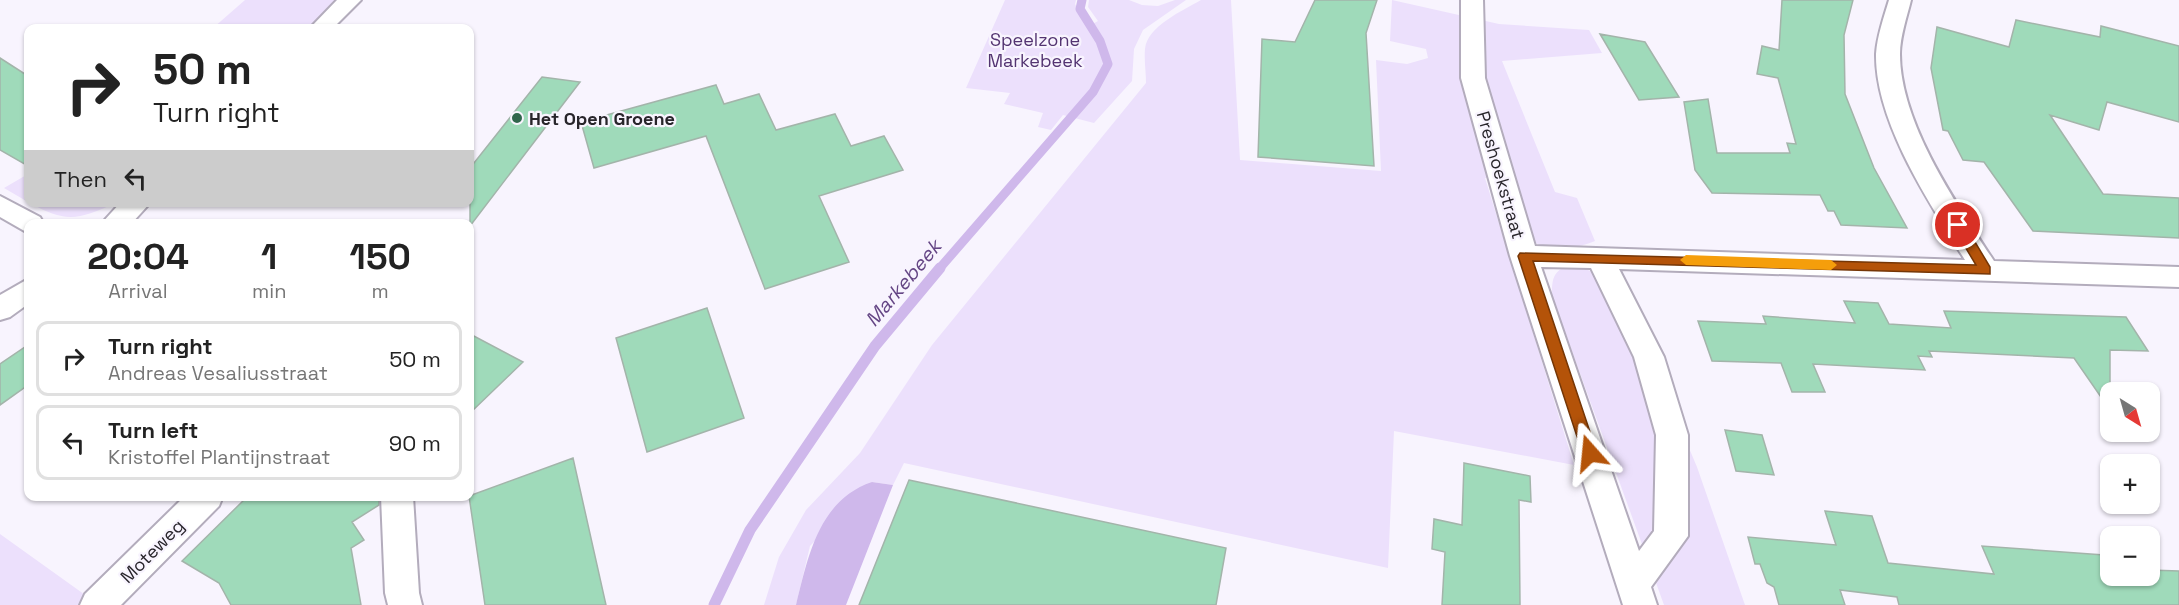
<!DOCTYPE html>
<meta charset="utf-8">
<style>
:root{--surface:#fff;--page:#f6f6f6;--text:#222;--muted:#767676;--line:#e0e0e0}
body{margin:0;font-family:"Space Grotesk",sans-serif;background:var(--page);color:var(--text);height:100vh;display:flex;flex-direction:column;font-size:22px;white-space:nowrap}
*{box-sizing:border-box;margin:0}
p{font-size:20px;color:var(--muted)}
.icon{flex:none;width:33px;height:33px;fill:none;stroke:currentColor;stroke-width:2;stroke-linecap:round;stroke-linejoin:round}
.map{position:relative;flex:1;overflow:hidden}
.details{position:absolute;left:24px;top:219px;width:450px;height:282px;display:flex;flex-direction:column;background:var(--surface);border-radius:12px;box-shadow:0 2px 4px #0004}
.details>*{flex:none}
.hud{position:absolute;left:24px;top:24px;width:450px;height:183px;border-radius:12px;box-shadow:0 2px 4px #0004;background:#fff;color:var(--text);overflow:hidden}
.needle{width:39px;rotate:143deg}
.buttons{position:absolute;left:2100px;top:382px;display:grid;gap:12px}
.buttons a{display:grid;place-items:center;width:60px;height:60px;border-radius:12px;background:var(--surface);box-shadow:0 2px 4px #0004;font-size:30px}
.pin{position:absolute;display:grid;place-items:center;width:51px;height:51px;color:#fff;margin:-26px;border:3px solid #fff;border-radius:50%;box-shadow:0 2px 6px #0007}
.me{position:absolute;width:66px;margin:-33px;rotate:342deg;stroke-linejoin:round;filter:drop-shadow(0 0 4px #0008)}
.turn{display:flex;align-items:center;gap:21px;height:126px;padding:0 30px;font-size:27px}
.turn .icon{width:78px;height:78px;stroke-width:2.5}
.turn b{display:block;font-size:42px;line-height:51px}
.then{display:flex;align-items:center;height:57px;padding:0 30px;background:#0003;gap:12px;font-size:22px}
.eta{display:flex;justify-content:space-evenly;align-items:center;height:102px;text-align:center}
.eta b{font-size:36px;font-weight:700;line-height:42px}
ul{padding:0;list-style:none}
li{display:flex;align-items:center;gap:18px;height:75px;margin:0 12px 9px;padding:0 18px;border:3px solid var(--line);border-radius:12px}
li div{flex:1}
li b{display:block;font-size:22px}
li em{font-style:normal}
.map>svg:first-child{display:block}
.green{fill:#ece0fc}
.water{fill:#cfb8eb}
.lines{fill:none;stroke-linecap:round;stroke-linejoin:round}
.stream-far1{stroke:#cfb8eb;stroke-width:9}
.stream{stroke:#cfb8eb;stroke-width:11}
.building{fill:#9fdaba;stroke:#a3b4aa;stroke-width:1.5}
.street-casing{stroke:#b3acbc;stroke-width:4}
.street{fill:#fff;fill-rule:evenodd}
.route{fill:#b45309;stroke:#753606;stroke-width:1.5}
.slow{fill:#f59e0b}
.poi-dot{fill:#30664c;stroke:#f8f4fe;stroke-width:2}
.labels{text-anchor:middle;dominant-baseline:central;stroke-width:4.5;stroke-linejoin:round;paint-order:stroke}
.park-label{font-size:18px;fill:#533471;stroke:#f8f4fe}
.poi-label{font-size:18px;font-weight:bold;fill:#28252b;stroke:#f8f4fe;text-anchor:start}
.street-label{font-size:18px;fill:#28252b;stroke:#f8f4fe}
.water-label{font-size:20px;font-style:italic;fill:#654685;stroke:#f8f4fe}
</style>
<div class="map">
<svg width="2179" height="605" viewBox="0 0 2179 605">
<rect width="100%" height="100%" fill="#f8f4fe"/>
<!-- green -->
<path class="green" d="M 245,0 L 338,0 L 308,28 L 213,28 Z
M 1005,0 L 1076,0 L 1075,4 L 1087,27 L 1098,21 L 1088,7 L 1089,0 L 1129,0 L 1142,5 L 1158,6 L 1175,0 L 1186,0 L 1143,30 L 1134,49 L 1132,81 L 1094,123 L 1063,115 L 1051,130 L 1038,127 L 1043,113 L 1004,104 L 1010,93 L 966,88 Z
M 1201,0 L 1231,0 L 1240,160 L 1381,171 L 1376,60 L 1407,64 L 1428,58 L 1426,49 L 1390,41 L 1392,0 L 1499,24 L 1589,30 L 1602,53 L 1502,61 L 1555,192 L 1577,198 L 1595,241 C 1575,249 1540,257 1527,233 C 1518,219 1516,196 1511,180 L 1485,178 L 1574,465 L 1394,431 L 1388,568 L 904,463 L 893,485 L 872,482 L 810,546 L 796,605 L 764,605 L 779,557 L 806,510 L 860,453 L 932,345 L 1146,83 C 1146,72 1144,60 1145,49 C 1147,26 1184,10 1201,0 Z
M 28,174 L 28,202 L 4,188 Z
M 30,203 L 115,203 C 79,220 65,223 30,203 Z
M 1566,266 L 1582,267 L 1594,273 L 1661,382 L 1697,467 L 1745,605 L 1664,605 L 1552,296 C 1552,281 1552,273 1566,266 Z
M 0,534 L 88,597 L 80,605 L 0,605 Z"/>
<!-- water -->
<path class="water" d="M 872,482 L 893,485 L 846,605 L 796,605 C 808,556 819,500 872,482 Z"/>
<g class="lines">
<!-- stream-far1 -->
<path class="stream-far1" d="M 939,269 L 1093,92 L 1108,64 L 1100,41 L 1080,9 L 1082,0"/>
<!-- stream -->
<path class="stream" d="M 714,605 L 750,530 L 875,346 L 940,268"/>
</g>
<!-- building -->
<path class="building" d="M 1315,0 L 1377,0 L 1366,33 L 1374,166 L 1258,157 L 1262,39 L 1295,42 Z
M 1782,0 L 1853,0 L 1844,35 L 1845,94 L 1874,168 L 1907,228 L 1841,225 L 1834,211 L 1828,211 L 1820,195 L 1712,193 L 1695,170 L 1684,102 L 1708,99 L 1717,153 L 1790,153 L 1787,143 L 1796,144 L 1778,78 L 1757,74 L 1762,46 L 1779,50 Z
M 2016,20 L 2100,37 L 2101,26 L 2179,46 L 2179,122 L 2107,102 L 2099,130 L 2050,115 L 2103,194 L 2179,198 L 2179,238 L 2033,231 L 1984,162 L 1963,160 L 1948,131 L 1943,130 L 1931,68 L 1937,27 L 2009,47 Z
M 1600,34 L 1645,42 L 1679,97 L 1639,100 Z
M 0,58 L 28,76 L 28,166 L 0,150 Z
M 542,77 L 580,82 L 470,226 L 470,168 Z
M 716,85 L 724,104 L 759,94 L 776,130 L 835,114 L 851,146 L 884,136 L 903,170 L 819,196 L 849,262 L 765,289 L 706,136 L 594,168 L 581,122 Z
M 1844,301 L 1878,303 L 1889,324 L 1951,328 L 1944,311 L 2126,317 L 2148,351 L 2110,350 L 2110,410 L 2074,358 L 1929,351 L 1932,357 L 1918,356 L 1925,370 L 1813,364 L 1825,392 L 1792,392 L 1781,363 L 1712,361 L 1698,321 L 1766,324 L 1763,316 L 1855,323 Z
M 707,308 L 744,418 L 647,452 L 616,338 Z
M 470,334 L 523,362 L 470,413 Z
M 28,345 L 28,385 L 0,405 L 0,364 Z
M 1725,430 L 1762,435 L 1774,475 L 1736,471 Z
M 573,458 L 606,605 L 485,605 L 469,496 Z
M 1464,463 L 1530,476 L 1531,502 L 1519,500 L 1520,605 L 1442,605 L 1445,552 L 1432,549 L 1434,519 L 1462,525 Z
M 909,480 L 1226,548 L 1216,605 L 859,605 Z
M 248,496 L 379,496 L 379,505 L 352,522 L 364,540 L 351,548 L 361,605 L 231,605 L 219,583 L 182,561 Z
M 1825,511 L 1872,516 L 1888,563 L 1994,574 L 1982,546 L 2104,555 L 2110,567 L 2110,576 L 2150,576 L 2150,570 L 2179,571 L 2179,605 L 1899,605 L 1897,597 L 1840,590 L 1845,605 L 1779,605 L 1774,587 L 1767,583 L 1760,564 L 1755,564 L 1748,537 L 1836,545 Z"/>
<g class="lines">
<!-- street casing -->
<g class="street-casing">
<path id="street" d="M 337,0 L 361,0 L 333,28 L 310,28 Z
M 1461,0 L 1483,0 L 1485,78 L 1535,246 L 1965,260 C 1930,204 1875,122 1876,54 C 1877,36 1884,17 1889,0 L 1911,0 C 1907,17 1900,36 1900,54 C 1900,123 1957,205 1994,261 L 2179,267 L 2179,287 L 1619,269 L 1664,357 L 1688,435 L 1688,536 L 1651,587 L 1657,605 L 1623,605 L 1510,256 L 1461,78 ZM 1541,267 L 1591,268 L 1634,357 L 1656,435 L 1654,531 L 1639,551 Z
M 0,196 L 40,217 L 44,224 L 28,224 L 28,233 L 0,217 Z
M 121,202 L 151,202 L 131,224 L 101,224 Z
M 28,279 L 28,304 L 10,317 L 0,320 L 0,295 Z
M 185,496 L 223,496 L 219,506 L 121,605 L 80,605 L 85,594 Z
M 381,496 L 413,496 L 419,593 L 422,605 L 388,605 L 385,593 Z"/>
</g>
<!-- street -->
<use href="#street" class="street"/>
</g>
<!-- route -->
<path class="route" d="M 1958,221 L 1963,222 L 1990,267 L 1990,274 L 1533,261 L 1597,453 L 1595,458 L 1584,458 L 1518,256 L 1520,253 L 1976,265 L 1952,225 Z"/>
<!-- slow -->
<path class="slow" d="M 1686,255 L 1831,260 L 1837,265 L 1831,270 L 1686,265 L 1680,260 Z"/>
<!-- markers -->
<circle class="poi-dot" cx="517" cy="118" r="6"/>
<g class="labels">
<!-- park labels -->
<g class="park-label">
<text x="1035" y="39">Speelzone<tspan x="1035" dy="21">Markebeek</tspan></text>
</g>
<!-- poi labels -->
<g class="poi-label">
<text x="529" y="118">Het Open Groene</text>
</g>
<!-- street labels -->
<g class="street-label">
<text transform="translate(1501 175) rotate(74)">Preshoekstraat</text>
<text transform="translate(152 551) rotate(-45)">Moteweg</text>
</g>
<!-- water labels -->
<g class="water-label">
<text transform="translate(903 283) rotate(-50)">Markebeek</text>
</g>
</g>
</svg>
<div class="buttons">
<a><svg class="needle" viewBox="-14 -14 28 28"><path d="M0-13l5 13h-10z" fill="#e53935"/><path d="M0 13l5-13h-10z" fill="#767676"/></svg></a>
<a>+</a>
<a>−</a>
</div>
<div class="pin" style="left:1958px;top:225px;background:#d93025"><svg class="icon" aria-label="arrive" viewBox="0 0 24 24"><path d="M6 21V4h12l-3 4 3 4H6"/></svg></div>
<svg class="me" style="left:1590px;top:453px" viewBox="-20 -20 40 40"><path d="M0-17L14 15 0 8-14 15z" fill="#b45309" stroke="#fff" stroke-width="4"/></svg>
<div class="hud">
<div class="turn"><svg class="icon" aria-label="right" viewBox="0 0 24 24"><path d="M7 20v-9h11M14 6l5 5-5 5"/></svg><div><b>50 m</b>Turn right</div></div>
<div class="then">Then<svg class="icon" aria-label="left" viewBox="0 0 24 24"><path d="M17 20v-9H6M10 6l-5 5 5 5"/></svg></div>
</div>
<section class="details">
<div class="eta">
<div><b>20:04</b><p>Arrival</p></div>
<div><b>1</b><p>min</p></div>
<div><b>150</b><p>m</p></div>
</div>
<ul>
<li><svg class="icon" aria-label="right" viewBox="0 0 24 24"><path d="M7 20v-9h11M14 6l5 5-5 5"/></svg><div><b>Turn right</b><p>Andreas Vesaliusstraat</p></div><em>50 m</em></li>
<li><svg class="icon" aria-label="left" viewBox="0 0 24 24"><path d="M17 20v-9H6M10 6l-5 5 5 5"/></svg><div><b>Turn left</b><p>Kristoffel Plantijnstraat</p></div><em>90 m</em></li>
</ul>
</section>
</div>
